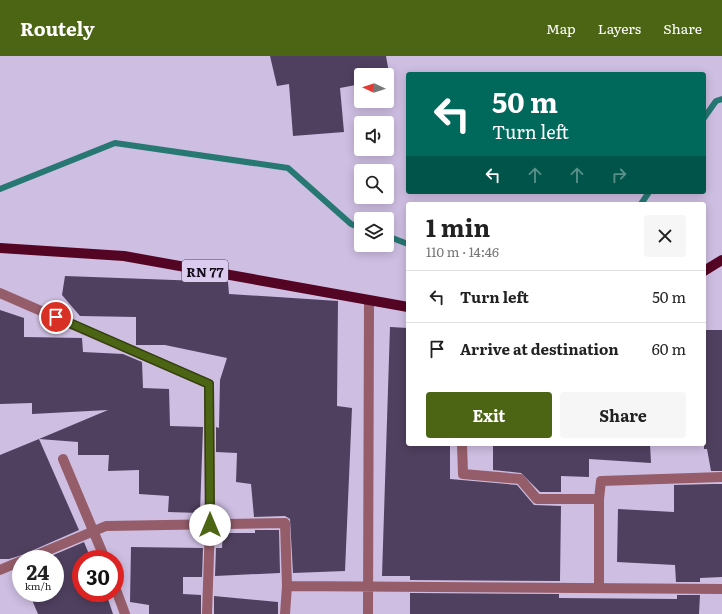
<!DOCTYPE html>
<meta charset="utf-8">
<style>
:root{--surface:#fff;--page:#f6f6f6;--text:#222;--muted:#767676;--line:#e0e0e0;--accent:#4c6515}
body{margin:0;font-family:Literata,serif;background:var(--page);color:var(--text);height:100vh;display:flex;flex-direction:column;font-size:15px;white-space:nowrap}
*{box-sizing:border-box;margin:0}
p{font-size:13px;color:var(--muted)}
.icon{flex:none;width:22px;height:22px;fill:none;stroke:currentColor;stroke-width:2;stroke-linecap:round;stroke-linejoin:round}
.map{position:relative;flex:1;overflow:hidden}
.side{position:absolute;left:406px;top:146px;width:300px;height:244px;display:flex;flex-direction:column;background:var(--surface);border-radius:4px;box-shadow:0 2px 10px #0003}
.side>*{flex:none}
.hud{position:absolute;left:406px;top:16px;width:300px;height:122px;border-radius:4px;box-shadow:0 2px 10px #0003;background:#00695c;color:#fff;overflow:hidden}
.needle{width:26px;rotate:273deg}
.controls{position:absolute;left:354px;top:12px;display:grid;gap:8px}
.controls a{display:grid;place-items:center;width:40px;height:40px;border-radius:4px;background:var(--surface);box-shadow:0 2px 10px #0003;font-size:20px}
.speed{position:absolute;left:12px;top:494px;display:flex;gap:8px;font-size:20px;font-weight:700;text-align:center}
.speed>*{display:grid;place-content:center;width:52px;height:52px;border-radius:50%;background:var(--surface);box-shadow:0 2px 10px #0003;line-height:1}
.speed small{font-size:10px;font-weight:400}
.speed .limit{border:6px solid #d22;background:#fff;color:#111}
.pin{position:absolute;display:grid;place-items:center;width:34px;height:34px;color:#fff;margin:-17px;border:2px solid #fff;border-radius:50%;box-shadow:0 1px 4px #0007}
.me{position:absolute;width:44px;margin:-22px;rotate:0deg;stroke-linejoin:round;filter:drop-shadow(0 0 3px #0008)}
.turn{display:flex;align-items:center;gap:14px;height:84px;padding:0 20px;font-size:18px}
.turn .icon{width:52px;height:52px;stroke-width:2.5}
.turn b{display:block;font-size:28px;line-height:34px}
.lanes{display:flex;align-items:center;height:38px;padding:0 20px;background:#0003;justify-content:center;gap:20px;direction:ltr}
.lanes .off{opacity:.35}
.round{display:grid;place-items:center;flex:none;width:42px;height:42px;border-radius:4px;background:var(--page)}
.summary{display:flex;align-items:center;justify-content:space-between;height:68px;padding:0 20px}
h1{font-size:24px;font-weight:700;line-height:30px}
.primary-button{display:flex;gap:8px;margin-top:auto;padding:8px 20px}
.primary-button a{flex:1;height:46px;border-radius:4px;background:var(--accent);color:#fff;font-size:16px;font-weight:700;line-height:46px;text-align:center}
.primary-button a+a{background:var(--page);color:var(--text)}
ul{padding:0;list-style:none}
li{display:flex;align-items:center;gap:12px;height:52px;padding:0 20px;border-top:1px solid var(--line)}
li div{flex:1}
li b{display:block;font-size:15px}
li em{font-style:normal}
header{display:flex;align-items:center;gap:24px;box-sizing:border-box;height:56px;padding:0 20px;background:var(--accent);color:#fff}
header strong{font-size:19px}
nav{display:flex;gap:22px;margin-inline-start:auto;font-size:14px}
.map>svg:first-child{display:block}
.lines{fill:none;stroke-linecap:round;stroke-linejoin:round}
.stream{stroke:#277773;stroke-width:6}
.building{fill:#4f405f}
.minor{stroke:#945d69;stroke-width:10}
.major{stroke:#540523;stroke-width:10}
.route-casing{stroke:#31420e;stroke-width:10}
.route{stroke:#4c6515;stroke-width:7}
.labels{text-anchor:middle;dominant-baseline:central;stroke-width:4;stroke-linejoin:round;paint-order:stroke}
.shield{fill:#dbcbef;stroke:#50475b;stroke-width:1}
.shield-label{font-size:13px;font-weight:bold;fill:#150f1b}
</style>
<header>
<strong>Routely</strong>
<nav><a>Map</a><a>Layers</a><a>Share</a></nav>
</header>
<div class="map">
<svg width="722" height="558" viewBox="0 0 722 558">
<rect width="100%" height="100%" fill="#cebee2"/>
<g class="lines">
<!-- stream -->
<path class="stream" d="M 704,62 L 716,45 L 722,43
M 0,133 L 115,87 L 288,112 L 351,168 L 361,172
M 641,148 L 649,136
M 387,180 L 408,188"/>
</g>
<!-- building -->
<path class="building" d="M 270,0 L 386,0 L 390,23 L 387,23 L 387,19 L 361,19 L 361,28 L 340,32 L 344,76 L 293,80 L 289,28 L 277,30 Z
M 65,220 L 228,226 L 229,238 L 338,245 L 337,350 L 352,352 L 345,515 L 293,517 L 290,463 L 285,460 L 254,461 L 251,428 L 236,426 L 237,397 L 216,396 L 216,371 L 219,372 L 220,324 L 227,302 L 165,289 L 136,289 L 136,261 L 80,260 L 62,239 Z
M 0,254 L 24,262 L 24,281 L 82,282 L 83,296 L 123,298 L 142,306 L 143,332 L 169,333 L 170,370 L 203,371 L 200,457 L 168,456 L 169,440 L 139,438 L 139,414 L 108,415 L 109,399 L 78,399 L 78,386 L 39,383 L 108,354 L 32,358 L 32,347 L 0,348 Z
M 390,271 L 408,272 L 408,388 L 450,388 L 450,423 L 517,429 L 534,449 L 561,450 L 560,525 L 410,524 L 410,520 L 382,520 Z
M 704,274 L 722,274 L 722,415 L 711,415 L 707,393 L 704,393 Z
M 39,383 L 79,474 L 22,499 L 9,503 L 0,503 L 0,399 Z
M 493,388 L 650,388 L 651,407 L 589,403 L 589,421 L 561,420 L 561,436 L 540,436 L 521,417 L 493,414 Z
M 713,428 L 722,428 L 722,521 L 700,522 L 700,526 L 676,526 L 675,509 L 617,506 L 618,453 L 674,456 L 674,429 Z
M 255,474 L 279,474 L 280,517 L 215,520 L 216,492 L 222,492 L 223,477 L 255,477 Z
M 84,486 L 91,503 L 81,503 L 81,537 L 106,537 L 113,558 L 38,558 L 29,537 L 55,537 L 55,503 L 44,503 Z
M 131,491 L 203,492 L 202,521 L 183,521 L 183,538 L 201,539 L 201,558 L 149,558 L 149,549 L 130,546 Z
M 410,537 L 559,538 L 559,542 L 677,543 L 677,539 L 700,539 L 699,558 L 410,558 Z
M 214,540 L 278,546 L 278,558 L 214,558 Z"/>
<g class="lines">
<!-- minor -->
<path class="minor" d="M 0,237 L 209,328 L 210,469 L 207,558
M 462,388 L 463,418 L 520,423 L 537,443 L 599,443
M 63,403 L 105,503
M 27,503 L 106,470 L 285,467 L 287,530 L 285,558
M 0,514 L 21,505
M 287,530 L 722,533
M 115,531 L 125,558
M 599,532 L 599,443 L 601,425 L 722,421
M 368,558 L 369,245"/>
<!-- major -->
<path class="major" d="M 0,192 L 124,200 L 408,251
M 704,215 L 722,204"/>
</g>
<g class="lines">
<!-- route casing -->
<g class="route-casing">
<path id="route" d="M 56,261 L 209,328 L 210,469"/>
</g>
<!-- route -->
<use href="#route" class="route"/>
</g>
<g class="labels">
<!-- shield labels -->
<rect class="shield" x="182" y="204" width="46" height="22" rx="3"/>
<g class="shield-label">
<text x="205" y="215">RN 77</text>
</g>
</g>
</svg>
<div class="controls">
<a><svg class="needle" viewBox="-14 -14 28 28"><path d="M0-13l5 13h-10z" fill="#e53935"/><path d="M0 13l5-13h-10z" fill="#767676"/></svg></a>
<a><svg class="icon" aria-label="sound" viewBox="0 0 24 24"><path d="M4 9h4l5-4v14l-5-4H4zM17 9q2 3 0 6"/></svg></a>
<a><svg class="icon" aria-label="search" viewBox="0 0 24 24"><circle cx="10" cy="10" r="6"/><path d="M15 15l6 6"/></svg></a>
<a><svg class="icon" aria-label="layers" viewBox="0 0 24 24"><path d="M12 4l9 5-9 5-9-5zM3 14l9 5 9-5"/></svg></a>
</div>
<div class="speed"><div>24<small>km/h</small></div><div class="limit">30</div></div>
<div class="pin" style="left:56px;top:261px;background:#d93025"><svg class="icon" aria-label="arrive" viewBox="0 0 24 24"><path d="M6 21V4h12l-3 4 3 4H6"/></svg></div>
<svg class="me" style="left:210px;top:469px" viewBox="-20 -20 40 40"><circle r="19" fill="#fff"/><path d="M0-13L10 11 0 6-10 11z" fill="#4c6515"/></svg>
<div class="hud">
<div class="turn"><svg class="icon" aria-label="left" viewBox="0 0 24 24"><path d="M17 20v-9H6M10 6l-5 5 5 5"/></svg><div><b>50 m</b>Turn left</div></div>
<div class="lanes"><svg class="icon" aria-label="left" viewBox="0 0 24 24"><path d="M17 20v-9H6M10 6l-5 5 5 5"/></svg><svg class="icon off" aria-label="ahead" viewBox="0 0 24 24"><path d="M12 20V5M6 11l6-6 6 6"/></svg><svg class="icon off" aria-label="ahead" viewBox="0 0 24 24"><path d="M12 20V5M6 11l6-6 6 6"/></svg><svg class="icon off" aria-label="right" viewBox="0 0 24 24"><path d="M7 20v-9h11M14 6l5 5-5 5"/></svg></div>
</div>
<section class="side">
<div class="summary"><div><h1>1 min</h1><p>110 m · 14:46</p></div><a class="round"><svg class="icon" aria-label="close" viewBox="0 0 24 24"><path d="M6 6l12 12M18 6L6 18"/></svg></a></div>
<ul>
<li><svg class="icon" aria-label="left" viewBox="0 0 24 24"><path d="M17 20v-9H6M10 6l-5 5 5 5"/></svg><div><b>Turn left</b></div><em>50 m</em></li>
<li><svg class="icon" aria-label="arrive" viewBox="0 0 24 24"><path d="M6 21V4h12l-3 4 3 4H6"/></svg><div><b>Arrive at destination</b></div><em>60 m</em></li>
</ul>
<div class="primary-button"><a>Exit</a><a>Share</a></div>
</section>
</div>
